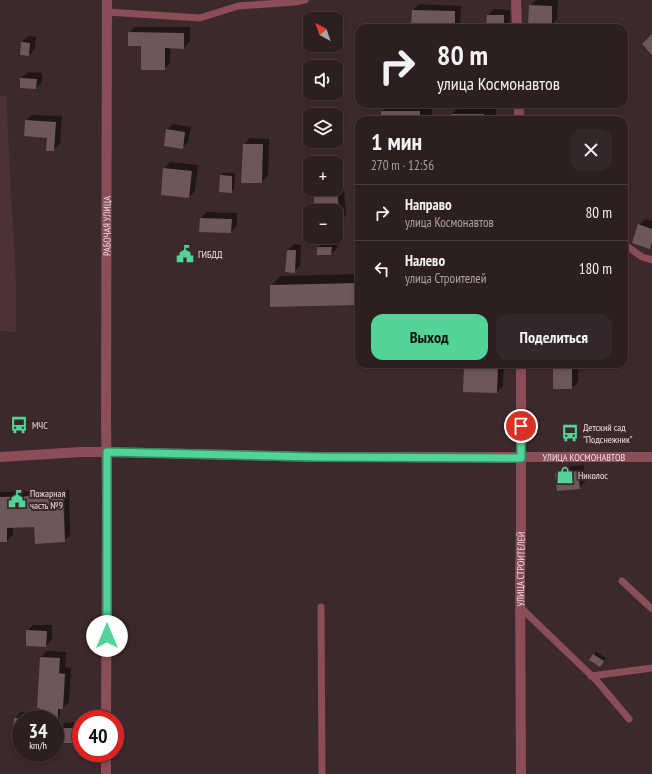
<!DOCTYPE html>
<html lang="ru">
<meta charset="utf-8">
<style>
:root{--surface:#2d1f20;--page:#352729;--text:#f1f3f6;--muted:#a7a2a5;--line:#483d3e;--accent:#52d397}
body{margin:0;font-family:"PT Sans Narrow",sans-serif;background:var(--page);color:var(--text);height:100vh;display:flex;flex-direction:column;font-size:15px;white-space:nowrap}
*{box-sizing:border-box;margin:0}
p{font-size:13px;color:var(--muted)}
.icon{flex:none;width:22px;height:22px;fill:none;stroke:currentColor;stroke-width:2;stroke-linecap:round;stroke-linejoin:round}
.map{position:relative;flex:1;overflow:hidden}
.drawer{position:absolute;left:355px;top:116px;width:273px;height:252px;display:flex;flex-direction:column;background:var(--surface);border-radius:12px;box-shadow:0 2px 6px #0003,0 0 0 1px var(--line)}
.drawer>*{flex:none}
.hud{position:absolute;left:355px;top:24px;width:273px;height:84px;border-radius:12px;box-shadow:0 2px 6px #0003,0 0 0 1px var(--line);background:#2d1f20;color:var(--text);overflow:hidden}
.needle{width:26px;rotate:320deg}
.buttons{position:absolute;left:303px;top:12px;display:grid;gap:8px}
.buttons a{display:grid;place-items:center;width:40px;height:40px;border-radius:8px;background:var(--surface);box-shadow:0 2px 6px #0003,0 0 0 1px var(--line);font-size:20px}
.speed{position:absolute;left:12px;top:710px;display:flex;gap:8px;font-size:20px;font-weight:700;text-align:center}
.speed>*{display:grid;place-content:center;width:52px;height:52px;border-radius:50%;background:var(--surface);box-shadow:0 2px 6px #0003,0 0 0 1px var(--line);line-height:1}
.speed small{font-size:10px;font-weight:400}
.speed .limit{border:6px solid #d22;background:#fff;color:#111}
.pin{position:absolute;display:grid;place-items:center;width:34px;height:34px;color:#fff;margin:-17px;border:2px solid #fff;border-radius:50%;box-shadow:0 1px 4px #0007}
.me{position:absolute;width:44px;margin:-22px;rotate:0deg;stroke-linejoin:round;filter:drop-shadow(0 0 3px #0008)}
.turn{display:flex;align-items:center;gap:14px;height:84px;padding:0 16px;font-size:18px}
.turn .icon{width:52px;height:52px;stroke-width:2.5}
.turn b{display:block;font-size:28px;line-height:34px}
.round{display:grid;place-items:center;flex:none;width:42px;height:42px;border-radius:12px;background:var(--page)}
.summary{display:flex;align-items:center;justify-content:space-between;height:68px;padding:0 16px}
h1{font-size:24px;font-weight:700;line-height:30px}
.action{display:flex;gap:8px;margin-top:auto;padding:8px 16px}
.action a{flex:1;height:46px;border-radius:12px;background:var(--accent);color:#111;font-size:16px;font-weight:700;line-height:46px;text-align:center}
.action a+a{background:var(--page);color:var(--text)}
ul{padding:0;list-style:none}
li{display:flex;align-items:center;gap:12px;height:56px;padding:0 16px;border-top:1px solid var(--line)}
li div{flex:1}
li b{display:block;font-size:15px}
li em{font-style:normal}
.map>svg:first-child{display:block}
.built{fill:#4c3235}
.shadow{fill:#0007;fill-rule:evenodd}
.building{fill:#6d575a}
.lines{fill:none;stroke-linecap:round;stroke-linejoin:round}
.service{stroke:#8b4d58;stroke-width:7}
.minor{stroke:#8b4d58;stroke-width:10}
.tertiary{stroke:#8b4d58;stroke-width:10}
.route-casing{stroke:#358962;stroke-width:10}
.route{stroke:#52d397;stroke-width:7}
.labels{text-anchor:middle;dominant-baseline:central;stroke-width:4;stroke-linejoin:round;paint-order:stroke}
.street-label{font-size:10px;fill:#ebdee0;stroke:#3c292b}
.poi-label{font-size:10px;fill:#ebdee0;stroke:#3c292b;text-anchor:start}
</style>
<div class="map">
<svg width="652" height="774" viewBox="0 0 652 774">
<rect width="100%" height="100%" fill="#3c292b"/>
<!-- built -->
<path class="built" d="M 0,96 L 6,96 L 16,285 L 16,332 L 0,331 Z"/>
<!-- shadow -->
<path class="shadow" d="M 536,0 L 558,0 L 557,19 L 551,25 L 530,6 Z
M 419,4 L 461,6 L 460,28 L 412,28 L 413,10 Z
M 494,9 L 510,10 L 510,28 L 487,28 L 488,15 Z
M 135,27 L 190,27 L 190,41 L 184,48 L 170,47 L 170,63 L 164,69 L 142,45 L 129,33 Z
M 28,36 L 36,37 L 35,49 L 29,55 L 22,42 Z
M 28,72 L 42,73 L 42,82 L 36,88 L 21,78 Z
M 390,104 L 432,104 L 432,120 L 382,120 L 382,111 Z
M 462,104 L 496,104 L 496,120 L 452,120 L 452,114 Z
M 32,115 L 62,116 L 60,144 L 54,150 L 48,137 L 26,121 Z
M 173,124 L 191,127 L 188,142 L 182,148 L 167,130 Z
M 250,138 L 269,139 L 268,176 L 262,182 L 244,144 Z
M 170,162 L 198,165 L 195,191 L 189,197 L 164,168 Z
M 342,166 L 346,215 L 339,221 L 336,222 L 336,211 L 316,211 L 314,189 L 336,189 L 336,167 Z
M 223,173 L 235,173 L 234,189 L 231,192 L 221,175 Z
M 207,212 L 237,213 L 237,225 L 231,232 L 201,218 Z
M 645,219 L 652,221 L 652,246 L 650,248 L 639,225 Z
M 325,241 L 337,241 L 337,248 L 331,254 L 318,247 Z
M 294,244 L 301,245 L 300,265 L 294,272 L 288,250 Z
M 359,274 L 359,304 L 271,286 L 280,276 Z
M 468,364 L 504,364 L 503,386 L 497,392 L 465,367 Z
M 554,364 L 578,364 L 578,382 L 572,388 Z
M 584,465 L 585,482 L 579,488 L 556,473 L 562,467 Z
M 69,490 L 70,535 L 64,541 L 35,526 L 13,527 L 13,535 L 7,541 L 0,541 L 0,492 ZM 62,490 L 64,490 L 65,537 L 63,537 Z
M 33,625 L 52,625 L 52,640 L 46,646 L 27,631 Z
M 47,651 L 66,652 L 65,667 L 71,668 L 69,702 L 63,708 L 60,708 L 60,715 L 57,718 L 43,717 L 43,719 L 21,719 L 21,732 L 15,718 L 21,712 L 41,713 L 41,657 Z
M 596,652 L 606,658 L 602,663 L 594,655 Z
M 81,722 L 81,742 L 59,729 L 65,723 Z"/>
<!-- building -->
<path class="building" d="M 529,5 L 552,6 L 552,26 L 528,25 Z
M 412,10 L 455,11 L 455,28 L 411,28 Z
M 487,15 L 504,15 L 504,28 L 486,28 Z
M 128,32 L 184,33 L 184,49 L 165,48 L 165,70 L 141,70 L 141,46 L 128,46 Z
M 652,34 L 652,55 L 642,44 Z
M 21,42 L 30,43 L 29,56 L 20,55 Z
M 20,78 L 37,79 L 36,89 L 20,88 Z
M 381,111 L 420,111 L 420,120 L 381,120 Z
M 451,114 L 484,114 L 484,120 L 451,120 Z
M 25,120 L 56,122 L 54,151 L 46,151 L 47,138 L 24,136 Z
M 166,129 L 185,132 L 183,149 L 164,146 Z
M 243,144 L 263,144 L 262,183 L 241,183 Z
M 163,168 L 192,171 L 189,198 L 161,195 Z
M 220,175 L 232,176 L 232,193 L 219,192 Z
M 313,189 L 337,189 L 340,222 L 336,223 L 336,211 L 315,211 Z
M 200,218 L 232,219 L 231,233 L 199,232 Z
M 638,224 L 652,229 L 652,243 L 650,249 L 632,243 Z
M 317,247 L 332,247 L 331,255 L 317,255 Z
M 287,250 L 296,250 L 295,273 L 285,272 Z
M 359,283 L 359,305 L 270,307 L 270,285 Z
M 553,364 L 572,364 L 572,389 L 553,389 Z
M 464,366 L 498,367 L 497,393 L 463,392 Z
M 578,471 L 580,489 L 557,491 L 555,473 Z
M 63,495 L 65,542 L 35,544 L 34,527 L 7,528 L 7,542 L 0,542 L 0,497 Z
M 26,630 L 47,631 L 46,647 L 26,646 Z
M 593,654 L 604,661 L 600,667 L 589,660 Z
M 40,657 L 60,658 L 59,673 L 65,674 L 63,709 L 58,709 L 58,719 L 40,718 L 40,708 L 37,708 Z
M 14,718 L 21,718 L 21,733 L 13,733 Z
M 58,728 L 81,728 L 81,743 L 58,743 Z"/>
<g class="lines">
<!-- service -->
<path class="service" d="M 107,12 L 200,18 L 238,6 L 295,2 L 305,0
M 624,244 L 642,257 L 652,260
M 622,581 L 652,609
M 321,607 L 322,774
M 520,607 L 597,681 L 629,719
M 591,676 L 652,668"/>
<!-- minor -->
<g class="minor">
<path d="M 516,0 L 517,28"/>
<path d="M 519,104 L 519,120"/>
<path id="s1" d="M 521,774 L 520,577 L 521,527 L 521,364"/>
</g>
<!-- tertiary -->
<g class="tertiary">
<path id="s2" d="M 0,457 L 81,452 L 107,452 L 316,457 L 652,457"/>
<path id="s3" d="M 106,719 L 107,497 L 106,422 L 107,0"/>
<path d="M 106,774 L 106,753"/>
</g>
</g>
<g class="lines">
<!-- route casing -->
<g class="route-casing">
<path id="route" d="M 107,636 L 107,452 L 316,457 L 521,458 L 521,426"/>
</g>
<!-- route -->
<use href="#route" class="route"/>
</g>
<!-- icons -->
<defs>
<g id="civic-bare" transform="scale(1.38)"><path d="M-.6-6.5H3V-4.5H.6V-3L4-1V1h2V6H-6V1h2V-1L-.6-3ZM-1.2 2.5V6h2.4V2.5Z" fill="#52d397" stroke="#3c292b" stroke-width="2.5" paint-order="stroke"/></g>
<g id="bus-bare" transform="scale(1.38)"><path d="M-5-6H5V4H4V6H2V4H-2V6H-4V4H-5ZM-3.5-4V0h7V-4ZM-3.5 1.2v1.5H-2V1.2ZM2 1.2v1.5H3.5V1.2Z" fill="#52d397" stroke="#3c292b" stroke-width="2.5" paint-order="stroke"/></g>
<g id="shop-bare" transform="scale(1.38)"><path d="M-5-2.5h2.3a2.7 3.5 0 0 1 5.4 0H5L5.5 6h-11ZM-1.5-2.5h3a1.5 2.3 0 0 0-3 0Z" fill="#52d397" stroke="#3c292b" stroke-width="2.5" paint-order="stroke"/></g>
</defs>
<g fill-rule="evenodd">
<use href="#civic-bare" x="185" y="254"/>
<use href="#bus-bare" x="19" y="425"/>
<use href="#bus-bare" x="570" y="433"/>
<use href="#shop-bare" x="565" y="475"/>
<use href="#civic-bare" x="17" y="499"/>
</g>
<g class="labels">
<!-- street labels -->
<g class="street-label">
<text stroke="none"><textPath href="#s3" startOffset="493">РАБОЧАЯ УЛИЦА</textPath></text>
<text stroke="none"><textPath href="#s2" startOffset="584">УЛИЦА КОСМОНАВТОВ</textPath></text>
<text stroke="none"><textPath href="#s1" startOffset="205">УЛИЦА СТРОИТЕЛЕЙ</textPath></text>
</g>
<!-- poi labels -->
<g class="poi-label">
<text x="198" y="254">ГИБДД</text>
<text x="32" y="425">МЧС</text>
<text x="583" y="427">Детский сад<tspan x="583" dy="12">"Подснежник"</tspan></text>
<text x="578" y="475">Николос</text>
<text x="30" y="493">Пожарная<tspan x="30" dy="12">часть №9</tspan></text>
</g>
</g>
</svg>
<div class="buttons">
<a><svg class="needle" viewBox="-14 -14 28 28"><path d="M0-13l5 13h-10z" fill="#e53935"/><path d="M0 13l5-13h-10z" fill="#a7a2a5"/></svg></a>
<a><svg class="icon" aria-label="sound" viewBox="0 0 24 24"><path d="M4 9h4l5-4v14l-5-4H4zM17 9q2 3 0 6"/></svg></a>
<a><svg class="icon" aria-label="layers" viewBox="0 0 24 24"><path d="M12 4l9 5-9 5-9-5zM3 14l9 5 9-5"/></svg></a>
<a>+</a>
<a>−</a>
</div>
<div class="speed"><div>34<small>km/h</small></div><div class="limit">40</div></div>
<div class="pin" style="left:521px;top:426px;background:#d93025"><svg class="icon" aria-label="arrive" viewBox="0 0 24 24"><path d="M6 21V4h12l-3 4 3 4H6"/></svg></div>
<svg class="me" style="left:107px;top:636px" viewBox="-20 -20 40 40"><circle r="19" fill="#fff"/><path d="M0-13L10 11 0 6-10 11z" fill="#52d397"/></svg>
<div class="hud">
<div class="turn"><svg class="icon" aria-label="right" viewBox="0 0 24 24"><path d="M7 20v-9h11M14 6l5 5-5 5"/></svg><div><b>80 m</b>улица Космонавтов</div></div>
</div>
<section class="drawer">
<div class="summary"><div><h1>1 мин</h1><p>270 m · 12:56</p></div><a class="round"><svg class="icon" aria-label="close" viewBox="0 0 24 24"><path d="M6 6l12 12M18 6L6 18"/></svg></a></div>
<ul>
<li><svg class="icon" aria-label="right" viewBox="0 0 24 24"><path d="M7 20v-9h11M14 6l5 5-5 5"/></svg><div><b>Направо</b><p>улица Космонавтов</p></div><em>80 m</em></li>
<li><svg class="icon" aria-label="left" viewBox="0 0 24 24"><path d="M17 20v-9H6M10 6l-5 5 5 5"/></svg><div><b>Налево</b><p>улица Строителей</p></div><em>180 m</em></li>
</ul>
<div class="action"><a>Выход</a><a>Поделиться</a></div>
</section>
</div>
